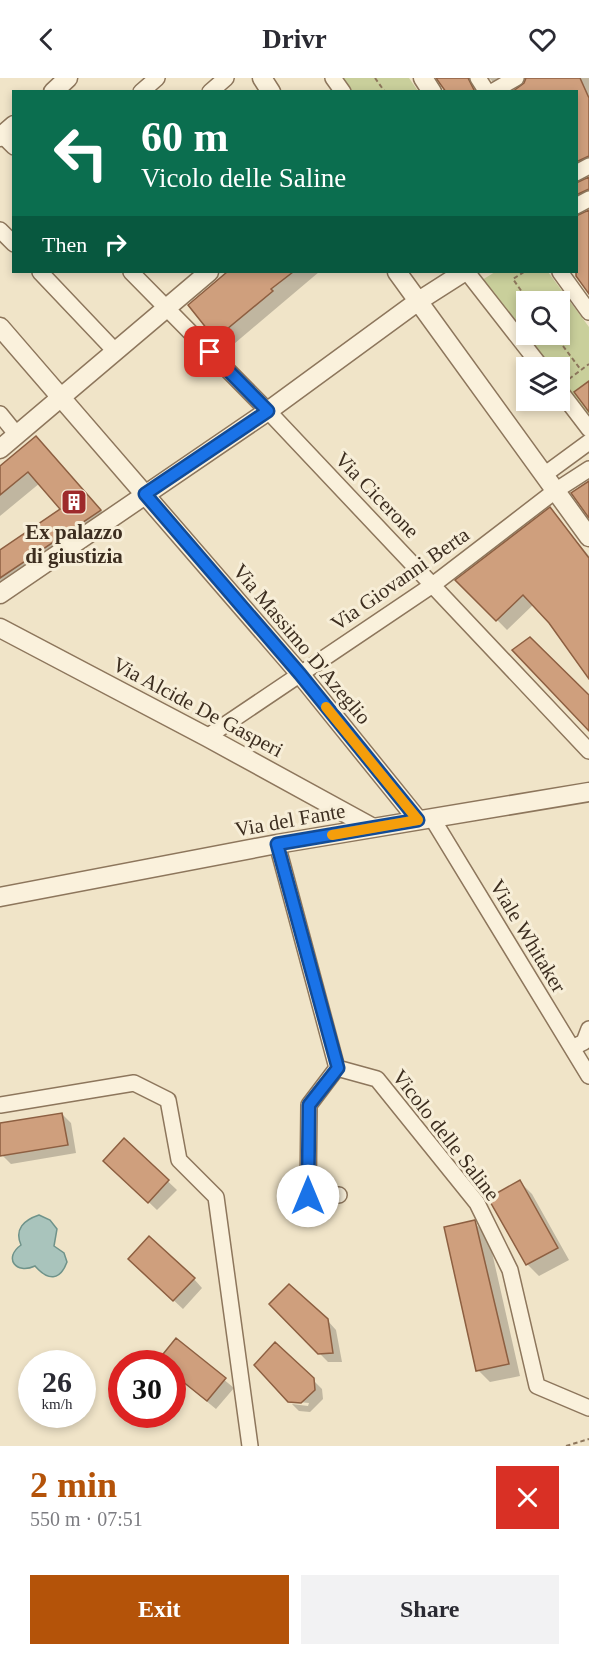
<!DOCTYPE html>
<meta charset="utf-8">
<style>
:root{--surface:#fff;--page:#f2f2f3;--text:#2b2b33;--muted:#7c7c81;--accent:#b45309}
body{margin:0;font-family:Georgia,serif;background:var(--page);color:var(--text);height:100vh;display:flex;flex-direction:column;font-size:22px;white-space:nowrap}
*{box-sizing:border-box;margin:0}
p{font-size:20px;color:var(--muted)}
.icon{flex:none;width:33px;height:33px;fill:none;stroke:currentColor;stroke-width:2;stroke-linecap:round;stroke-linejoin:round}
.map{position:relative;height:1368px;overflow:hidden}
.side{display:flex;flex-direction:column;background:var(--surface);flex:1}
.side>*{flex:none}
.hud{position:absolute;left:12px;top:12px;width:566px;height:183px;border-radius:0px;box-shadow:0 3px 9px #0003;background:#0b6e4f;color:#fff;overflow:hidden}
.controls{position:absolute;left:516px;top:213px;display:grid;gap:12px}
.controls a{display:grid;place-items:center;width:54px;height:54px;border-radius:0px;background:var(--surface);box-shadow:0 3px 9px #0003;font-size:30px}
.speed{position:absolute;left:18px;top:1272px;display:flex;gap:12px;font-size:30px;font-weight:700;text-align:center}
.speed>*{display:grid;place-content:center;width:78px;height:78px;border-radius:50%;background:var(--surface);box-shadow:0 3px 9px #0003;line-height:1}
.speed small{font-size:15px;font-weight:400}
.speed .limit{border:9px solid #d22;background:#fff;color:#111}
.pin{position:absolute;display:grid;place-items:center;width:51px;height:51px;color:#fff;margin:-26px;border-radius:12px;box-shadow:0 3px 9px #0006}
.me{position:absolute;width:66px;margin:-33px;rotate:0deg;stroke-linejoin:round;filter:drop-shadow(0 0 4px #0008)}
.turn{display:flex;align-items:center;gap:21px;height:126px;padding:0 30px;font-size:27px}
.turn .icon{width:78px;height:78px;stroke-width:2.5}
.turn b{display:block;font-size:42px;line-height:51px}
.then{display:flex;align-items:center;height:57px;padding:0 30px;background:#0003;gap:12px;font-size:22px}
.round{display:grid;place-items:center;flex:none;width:63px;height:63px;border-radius:0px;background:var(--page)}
.summary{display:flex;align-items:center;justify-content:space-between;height:102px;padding:0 30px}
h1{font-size:36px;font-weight:800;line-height:45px;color:var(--accent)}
.action{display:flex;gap:12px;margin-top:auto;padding:12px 30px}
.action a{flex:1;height:69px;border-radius:0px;background:var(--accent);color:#fff;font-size:24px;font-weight:800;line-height:69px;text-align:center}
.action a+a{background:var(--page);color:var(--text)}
header{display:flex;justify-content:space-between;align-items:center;height:78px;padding:0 30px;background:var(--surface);font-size:27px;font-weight:800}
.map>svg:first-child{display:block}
.green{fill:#c9cf9b;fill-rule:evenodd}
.water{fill:#a9c4bc;stroke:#6f938a;stroke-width:1.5}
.shadow{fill:#0003}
.building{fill:#cf9f7d;stroke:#8d5f41;stroke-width:1.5}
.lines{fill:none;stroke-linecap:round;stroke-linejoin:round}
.minor-casing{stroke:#8d765c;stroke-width:18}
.tertiary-casing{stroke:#8d765c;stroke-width:21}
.path{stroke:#8d765c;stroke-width:2;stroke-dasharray:4.5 3;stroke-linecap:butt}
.minor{stroke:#faf1dc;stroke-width:15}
.tertiary{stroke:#faf1dc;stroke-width:18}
.route-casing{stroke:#114b97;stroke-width:15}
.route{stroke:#1a73e8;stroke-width:10}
.slow{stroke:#f59e0b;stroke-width:10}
.labels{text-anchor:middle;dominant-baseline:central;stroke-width:6;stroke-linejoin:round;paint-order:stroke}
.street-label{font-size:21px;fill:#3d2e20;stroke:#f7eed8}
.poi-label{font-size:21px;font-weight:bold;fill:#3d2e20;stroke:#f7eed8}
</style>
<header><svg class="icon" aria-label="back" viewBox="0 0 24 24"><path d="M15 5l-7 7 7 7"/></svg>Drivr<svg class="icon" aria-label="heart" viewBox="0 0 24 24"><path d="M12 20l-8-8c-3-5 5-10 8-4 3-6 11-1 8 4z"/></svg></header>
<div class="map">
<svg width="589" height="1368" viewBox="0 0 589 1368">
<rect width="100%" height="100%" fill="#f0e4c8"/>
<!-- green -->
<path class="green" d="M 342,0 L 409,0 L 418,13 L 352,13 Z
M 495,194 L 548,194 L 589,249 L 589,341 L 560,301 L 560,290 L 550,289 L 482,202 ZM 526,224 L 560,224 L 560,256 L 526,256 Z"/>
<!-- water -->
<path class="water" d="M 39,1137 L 50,1142 L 57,1151 L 54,1168 L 64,1175 L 67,1184 C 60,1203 48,1203 35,1188 C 16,1197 3,1180 21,1167 C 14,1151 24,1142 39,1137 Z"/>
<!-- shadow -->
<path class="shadow" d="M 438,0 L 589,0 L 589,96 L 579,101 L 579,105 L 589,100 L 589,129 L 579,134 L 579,138 L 589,133 L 589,214 L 575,194 L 576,14 L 522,10 L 526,3 L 504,14 L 490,1 L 481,7 L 480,14 L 448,14 Z
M 230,194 L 319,194 L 228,271 L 190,227 Z
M 48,372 L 111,444 L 0,520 L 0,473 L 62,431 L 40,405 L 0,438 L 0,390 Z
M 550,431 L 589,478 L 589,598 L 550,544 L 534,526 L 507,552 L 458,502 Z
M 62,1036 L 71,1045 L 76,1075 L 11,1086 L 2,1077 L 0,1047 Z
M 124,1062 L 177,1112 L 157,1132 L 114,1091 Z
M 520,1104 L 532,1116 L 569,1182 L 539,1198 L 527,1186 Z
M 474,1144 L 489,1161 L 520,1298 L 490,1304 L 478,1292 Z
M 139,1190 L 194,1201 L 202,1210 L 183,1231 Z
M 271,1226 L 327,1242 L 336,1252 L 342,1284 L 328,1284 Z
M 176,1262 L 234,1310 L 216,1331 L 172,1295 Z
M 313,1302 L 322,1311 L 323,1321 L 310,1334 L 299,1333 L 292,1326 L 308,1328 L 309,1325 L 289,1323 Z"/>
<!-- building -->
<path class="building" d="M 436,0 L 468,0 L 475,14 L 446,14 Z
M 526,0 L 580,0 L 589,20 L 589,78 L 576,84 L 576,14 L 512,14 L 524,5 Z
M 589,99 L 589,111 L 576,117 L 576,105 Z
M 589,132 L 589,216 L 576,198 L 576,138 Z
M 227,194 L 293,194 L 271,211 L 273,213 L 215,261 L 188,227 Z
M 589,303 L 589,334 L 574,314 Z
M 36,358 L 101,432 L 0,500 L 0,472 L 60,431 L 28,394 L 0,417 L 0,388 Z
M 589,403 L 589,440 L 571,415 Z
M 550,429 L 589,480 L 589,601 L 549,545 L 523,517 L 496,543 L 455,502 Z
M 530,559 L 589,617 L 589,653 L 512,572 Z
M 62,1035 L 68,1067 L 0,1078 L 0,1045 Z
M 124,1060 L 169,1102 L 148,1125 L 103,1083 Z
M 520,1102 L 558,1170 L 526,1187 L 488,1120 Z
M 475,1142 L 509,1286 L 476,1293 L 444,1149 Z
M 149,1158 L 195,1200 L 173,1223 L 128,1181 Z
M 289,1206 L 328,1241 L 333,1275 L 318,1276 L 269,1226 Z
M 176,1260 L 226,1300 L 207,1323 L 172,1295 L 172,1286 L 155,1286 Z
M 275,1264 L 314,1300 L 315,1312 L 301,1325 L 288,1324 L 254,1287 Z"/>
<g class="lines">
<!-- minor casing -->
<g class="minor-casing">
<path id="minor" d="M 333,0 L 343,14
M 478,0 L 487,14
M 141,14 L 157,0
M 210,14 L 226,0
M 492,14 L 516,0
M 2,57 L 14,69
M 576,95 L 589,88
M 576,128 L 589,121
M 0,152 L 14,166
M 40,194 L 115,273
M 131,194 L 268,333 L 589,673
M 467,194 L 542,290
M 560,194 L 589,234
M 560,313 L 589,351
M 0,336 L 17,357
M 544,397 L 589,364
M 207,659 L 434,506 L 555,413 L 589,391
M 432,740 L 589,998
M 277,766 L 337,990 L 377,1001 L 477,1125 L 510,1192 L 537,1308 L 589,1330
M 572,970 L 584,964 L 589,951
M 337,990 L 309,1027 L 308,1117 L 339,1117
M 0,1027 L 134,1005 L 168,1022 L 179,1082 L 216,1119 L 250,1368"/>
</g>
<!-- tertiary casing -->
<g class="tertiary-casing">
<path id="tertiary" d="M 262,0 L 271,14
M 423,0 L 432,14
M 53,14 L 68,0
M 0,59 L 14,47
M 397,194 L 589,459
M 0,249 L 300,596 L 418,742
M 0,371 L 209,194
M 0,516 L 268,333 L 417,224 L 464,194
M 0,550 L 207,659 L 373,750
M 0,819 L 277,766 L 589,714"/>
</g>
<!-- path -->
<path class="path" d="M 375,0 L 385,14
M 524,194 L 513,201 L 529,224
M 554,256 L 581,292
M 569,301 L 589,286
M 566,1368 L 589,1361"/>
<!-- minor -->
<use href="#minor" class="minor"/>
<!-- tertiary -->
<use href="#tertiary" class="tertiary"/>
</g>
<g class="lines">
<!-- route casing -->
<g class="route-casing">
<path id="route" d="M 210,274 L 268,333 L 145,416 L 300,596 L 418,742 L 277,766 L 338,990 L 309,1027 L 308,1118"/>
</g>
<!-- route -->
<use href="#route" class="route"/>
<!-- slow -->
<path class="slow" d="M 326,629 L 418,742 L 332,757"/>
</g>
<!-- icons -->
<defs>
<g id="building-square" transform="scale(1.35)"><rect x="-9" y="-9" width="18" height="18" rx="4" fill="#9e2a2b" stroke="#f7eed8"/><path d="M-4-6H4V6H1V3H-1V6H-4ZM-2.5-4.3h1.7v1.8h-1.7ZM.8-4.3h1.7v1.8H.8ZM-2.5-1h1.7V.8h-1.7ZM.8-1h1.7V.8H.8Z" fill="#fff"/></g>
</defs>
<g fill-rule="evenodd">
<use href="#building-square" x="74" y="424"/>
</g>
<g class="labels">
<!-- street labels -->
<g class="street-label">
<text transform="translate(377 417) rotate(46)">Via Cicerone</text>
<text transform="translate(400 501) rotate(-35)">Via Giovanni Berta</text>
<text transform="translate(302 566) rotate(50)">Via Massimo D'Azeglio</text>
<text transform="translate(198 629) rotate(28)">Via Alcide De Gasperi</text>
<text transform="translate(290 742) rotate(-10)">Via del Fante</text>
<text transform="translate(528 858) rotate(59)">Viale Whitaker</text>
<text transform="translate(446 1057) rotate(52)">Vicolo delle Saline</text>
</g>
<!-- poi labels -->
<g class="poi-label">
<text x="74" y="454">Ex palazzo<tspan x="74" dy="24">di giustizia</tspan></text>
</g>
</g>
</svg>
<div class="controls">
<a><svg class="icon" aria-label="search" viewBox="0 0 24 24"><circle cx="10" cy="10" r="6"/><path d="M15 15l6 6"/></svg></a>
<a><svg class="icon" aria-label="layers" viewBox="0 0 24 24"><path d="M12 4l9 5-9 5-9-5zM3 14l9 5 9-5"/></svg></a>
</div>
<div class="speed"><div>26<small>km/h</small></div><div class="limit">30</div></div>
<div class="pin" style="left:210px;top:274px;background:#d93025"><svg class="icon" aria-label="arrive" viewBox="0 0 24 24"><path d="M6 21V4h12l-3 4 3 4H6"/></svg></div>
<svg class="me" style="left:308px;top:1118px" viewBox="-20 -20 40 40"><circle r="19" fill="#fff"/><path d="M0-13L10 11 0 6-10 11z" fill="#1a73e8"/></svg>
<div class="hud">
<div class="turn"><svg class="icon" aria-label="left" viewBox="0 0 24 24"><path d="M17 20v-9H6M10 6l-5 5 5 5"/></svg><div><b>60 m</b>Vicolo delle Saline</div></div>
<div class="then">Then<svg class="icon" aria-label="right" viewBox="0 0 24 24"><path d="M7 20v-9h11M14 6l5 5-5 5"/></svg></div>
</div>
</div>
<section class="side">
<div class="summary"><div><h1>2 min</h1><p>550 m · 07:51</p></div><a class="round" style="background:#d93025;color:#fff"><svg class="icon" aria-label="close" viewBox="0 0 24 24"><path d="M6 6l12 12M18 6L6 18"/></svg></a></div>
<div class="action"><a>Exit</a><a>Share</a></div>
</section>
